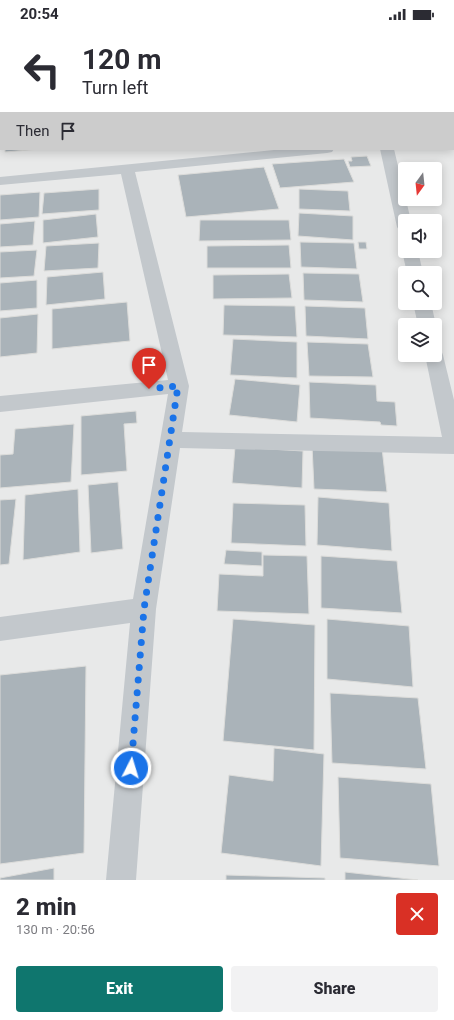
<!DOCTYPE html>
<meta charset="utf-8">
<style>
:root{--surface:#fff;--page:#f2f2f3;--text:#2b2b33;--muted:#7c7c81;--accent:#0f766e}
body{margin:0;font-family:Roboto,sans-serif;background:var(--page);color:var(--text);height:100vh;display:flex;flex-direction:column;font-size:15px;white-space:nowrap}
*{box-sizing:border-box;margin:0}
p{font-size:13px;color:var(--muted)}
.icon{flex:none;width:22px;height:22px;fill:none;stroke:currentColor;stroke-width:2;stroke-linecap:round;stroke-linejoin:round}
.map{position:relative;height:852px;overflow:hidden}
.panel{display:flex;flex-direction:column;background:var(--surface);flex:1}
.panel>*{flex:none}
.top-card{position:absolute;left:0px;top:0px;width:454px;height:122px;box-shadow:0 2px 10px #0003;background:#fff;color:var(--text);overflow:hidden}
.needle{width:26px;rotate:195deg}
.fabs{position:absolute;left:398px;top:134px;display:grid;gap:8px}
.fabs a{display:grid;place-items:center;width:44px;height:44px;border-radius:4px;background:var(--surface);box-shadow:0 2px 10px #0003;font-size:20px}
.pin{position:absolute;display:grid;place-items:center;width:34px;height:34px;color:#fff;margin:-41px -17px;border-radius:50% 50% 50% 0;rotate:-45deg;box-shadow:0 0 4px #0007}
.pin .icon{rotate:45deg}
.me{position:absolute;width:44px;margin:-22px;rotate:5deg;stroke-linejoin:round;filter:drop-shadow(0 0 3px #0008)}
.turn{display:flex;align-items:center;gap:14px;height:84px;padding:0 16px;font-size:18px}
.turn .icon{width:52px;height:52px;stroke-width:2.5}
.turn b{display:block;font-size:28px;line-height:34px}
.then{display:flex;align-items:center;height:38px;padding:0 16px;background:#0003;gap:8px;font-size:15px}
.round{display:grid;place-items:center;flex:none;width:42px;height:42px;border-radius:4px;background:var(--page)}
.summary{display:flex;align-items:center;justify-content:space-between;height:68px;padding:0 16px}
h1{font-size:24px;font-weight:800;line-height:30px}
.button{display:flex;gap:8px;margin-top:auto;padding:8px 16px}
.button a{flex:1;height:46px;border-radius:4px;background:var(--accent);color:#fff;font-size:16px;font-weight:800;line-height:46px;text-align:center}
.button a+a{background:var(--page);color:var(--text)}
.status{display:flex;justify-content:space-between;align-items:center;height:28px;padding:0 20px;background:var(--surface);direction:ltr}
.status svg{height:11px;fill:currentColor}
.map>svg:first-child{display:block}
.built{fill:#e8e9e9;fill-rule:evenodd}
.building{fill:#aab3b9;stroke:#dcdcda}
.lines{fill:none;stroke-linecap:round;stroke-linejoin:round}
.street{fill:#c3c8cc;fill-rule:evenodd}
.route{stroke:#1a73e8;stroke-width:7;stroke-dasharray:0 12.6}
</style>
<div class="status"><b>20:54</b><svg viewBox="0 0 49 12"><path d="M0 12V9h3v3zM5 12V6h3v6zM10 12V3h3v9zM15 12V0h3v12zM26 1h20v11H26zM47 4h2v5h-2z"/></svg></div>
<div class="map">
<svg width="454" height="852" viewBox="0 0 454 852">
<rect width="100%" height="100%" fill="#fafaf8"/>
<!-- built -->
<path class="built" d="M 0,0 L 454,0 L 454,852 L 0,852 ZM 1,1 L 453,1 L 453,121 L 1,121 ZM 405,141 L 435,141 L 435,171 L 405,171 ZM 405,193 L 435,193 L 435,223 L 405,223 ZM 405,245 L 435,245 L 435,275 L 405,275 ZM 405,297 L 435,297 L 435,327 L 405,327 Z"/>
<!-- building -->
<path class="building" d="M 453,49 L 454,49 L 454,87 L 453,87 Z
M 5,121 L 40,121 L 5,124 Z
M 367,128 L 371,138 L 350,139 L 348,133 L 352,133 L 351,129 Z
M 344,131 L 354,154 L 280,160 L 272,136 Z
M 264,139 L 279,181 L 186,189 L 178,147 Z
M 99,161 L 99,182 L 42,186 L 44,165 Z
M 299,161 L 348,163 L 350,183 L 299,181 Z
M 40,164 L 39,189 L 0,192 L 0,167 Z
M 299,185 L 353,188 L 353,212 L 298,208 Z
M 96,186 L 98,209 L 43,215 L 43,192 Z
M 200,192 L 289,192 L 291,212 L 199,213 Z
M 35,193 L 33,217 L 0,219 L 0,196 Z
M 300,214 L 354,215 L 357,241 L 301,239 Z
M 358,214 L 366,214 L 367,221 L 359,221 Z
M 99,215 L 98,240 L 44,243 L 46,218 Z
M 289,217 L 291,240 L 207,240 L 207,218 Z
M 37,222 L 34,248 L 0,250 L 0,224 Z
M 103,244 L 105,271 L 46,277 L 47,249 Z
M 303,245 L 359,246 L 363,274 L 304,272 Z
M 289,246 L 292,270 L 213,271 L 213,247 Z
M 37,252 L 37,280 L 0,283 L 0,255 Z
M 127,274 L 130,313 L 52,321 L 52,281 Z
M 224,277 L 295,278 L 297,309 L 223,307 Z
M 305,278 L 365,280 L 368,311 L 306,308 Z
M 38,286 L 37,325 L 0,329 L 0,290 Z
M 233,311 L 297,314 L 297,350 L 230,347 Z
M 307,314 L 368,316 L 373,349 L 309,348 Z
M 235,351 L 300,357 L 297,394 L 229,387 Z
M 309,354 L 376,357 L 377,373 L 395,374 L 397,398 L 381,397 L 380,394 L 310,390 Z
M 136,383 L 137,395 L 124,396 L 127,443 L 81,447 L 81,388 Z
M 74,396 L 71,454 L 0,460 L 0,427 L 13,426 L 15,401 Z
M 312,417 L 382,420 L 387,464 L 314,461 Z
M 235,419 L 303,423 L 302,460 L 232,455 Z
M 118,454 L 123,521 L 91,525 L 88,457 Z
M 78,461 L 80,524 L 23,532 L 25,467 Z
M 318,469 L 389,475 L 392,523 L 317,517 Z
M 16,471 L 9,536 L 0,537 L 0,472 Z
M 233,475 L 305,477 L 306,518 L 231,515 Z
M 226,522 L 262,524 L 262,538 L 224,536 Z
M 263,527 L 307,528 L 309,586 L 217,583 L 219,546 L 263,548 Z
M 321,528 L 397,533 L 402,585 L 321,580 Z
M 233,591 L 315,597 L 314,722 L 223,713 Z
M 327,591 L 409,598 L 413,659 L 327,651 Z
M 86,638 L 84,825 L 0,836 L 0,647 Z
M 330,665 L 418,670 L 426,741 L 332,735 Z
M 274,720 L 324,726 L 321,838 L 221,825 L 229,747 L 273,753 Z
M 338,749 L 431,756 L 439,838 L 340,830 Z
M 54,840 L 54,852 L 0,852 L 0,850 Z
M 345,844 L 418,852 L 345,852 Z
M 226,847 L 325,850 L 325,852 L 226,852 Z"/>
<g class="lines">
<!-- street -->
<path class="street" d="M 222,0 L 234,0 L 235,1 L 223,1 Z
M 342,0 L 354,0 L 354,1 L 342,1 Z
M 0,54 L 1,54 L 1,62 L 0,62 Z
M 284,121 L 334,121 L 332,124 L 327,125 L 135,144 L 189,358 L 182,404 L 442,409 L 425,327 L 435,327 L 435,321 L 441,322 L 443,327 L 454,372 L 454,426 L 180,420 L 156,581 L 136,852 L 106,852 L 130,595 L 0,613 L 0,589 L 133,571 L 168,366 L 0,384 L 0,368 L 168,352 L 121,146 L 0,157 L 0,149 Z
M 380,121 L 394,121 L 411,193 L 405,193 L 405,204 L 399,202 L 397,199 Z
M 405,219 L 405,223 L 418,223 L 423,245 L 407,245 L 402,223 Z
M 413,275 L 431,275 L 436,297 L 435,299 L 435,297 L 418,297 Z"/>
</g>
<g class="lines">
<!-- route -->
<path class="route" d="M 131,740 L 144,581 L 178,358 L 149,361"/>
</g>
</svg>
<div class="fabs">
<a><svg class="needle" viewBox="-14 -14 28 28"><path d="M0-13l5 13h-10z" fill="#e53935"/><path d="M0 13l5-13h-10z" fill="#7c7c81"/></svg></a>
<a><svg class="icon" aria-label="sound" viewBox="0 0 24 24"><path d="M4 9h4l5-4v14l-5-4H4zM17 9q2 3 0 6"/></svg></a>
<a><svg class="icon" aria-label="search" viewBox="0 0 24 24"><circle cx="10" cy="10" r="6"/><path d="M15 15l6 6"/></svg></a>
<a><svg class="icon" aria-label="layers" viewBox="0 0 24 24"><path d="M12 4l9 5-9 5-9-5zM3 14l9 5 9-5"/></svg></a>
</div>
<div class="pin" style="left:149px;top:361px;background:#d93025"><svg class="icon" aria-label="arrive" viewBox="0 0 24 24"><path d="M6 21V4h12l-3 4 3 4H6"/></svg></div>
<svg class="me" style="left:131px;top:740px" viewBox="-20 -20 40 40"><circle r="17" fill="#1a73e8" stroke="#fff" stroke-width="3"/><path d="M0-11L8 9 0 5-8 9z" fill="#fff"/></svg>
<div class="top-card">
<div class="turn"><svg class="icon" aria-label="left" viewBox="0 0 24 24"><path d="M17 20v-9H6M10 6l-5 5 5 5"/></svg><div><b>120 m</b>Turn left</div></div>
<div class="then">Then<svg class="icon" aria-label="arrive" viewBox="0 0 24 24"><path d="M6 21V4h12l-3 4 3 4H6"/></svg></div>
</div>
</div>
<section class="panel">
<div class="summary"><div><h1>2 min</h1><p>130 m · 20:56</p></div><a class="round" style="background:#d93025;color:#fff"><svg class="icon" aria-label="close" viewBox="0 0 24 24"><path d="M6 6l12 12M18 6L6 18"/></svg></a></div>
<div class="button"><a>Exit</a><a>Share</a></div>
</section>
